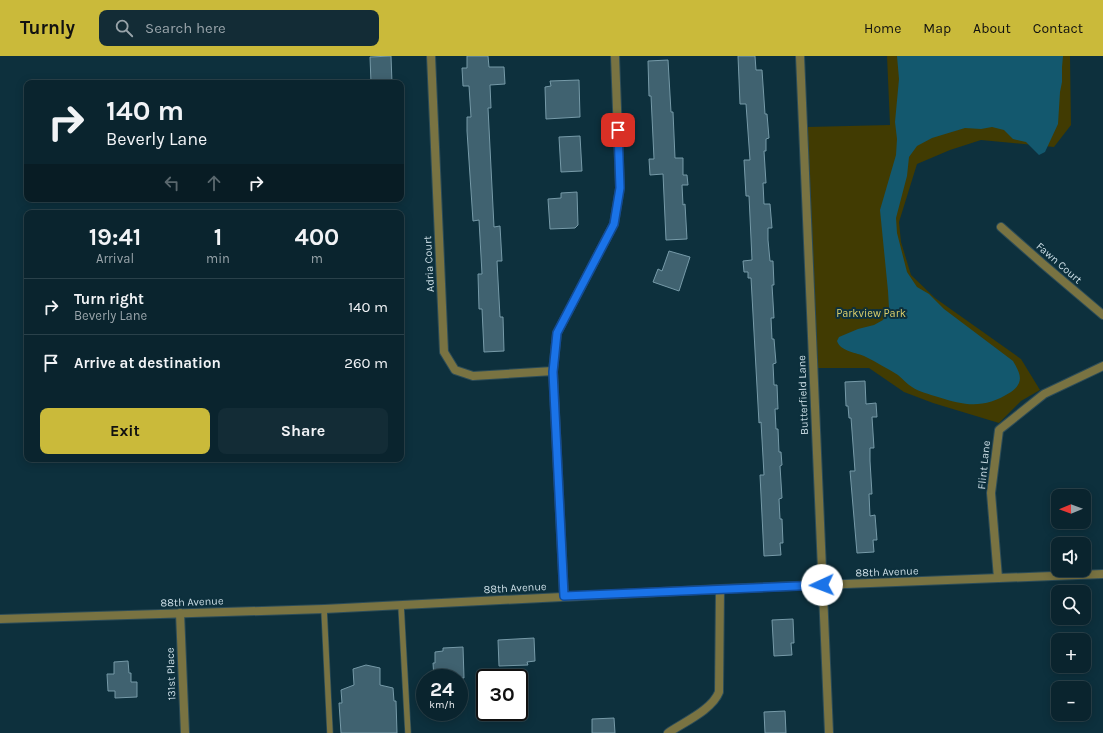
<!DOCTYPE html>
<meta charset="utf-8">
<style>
:root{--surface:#0a242e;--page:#132c36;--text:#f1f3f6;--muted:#99a4aa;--line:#2a414a;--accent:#caba3a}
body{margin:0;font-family:Karla,sans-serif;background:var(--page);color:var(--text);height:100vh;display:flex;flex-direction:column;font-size:15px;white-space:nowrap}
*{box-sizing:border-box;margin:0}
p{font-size:13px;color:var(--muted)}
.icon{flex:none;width:22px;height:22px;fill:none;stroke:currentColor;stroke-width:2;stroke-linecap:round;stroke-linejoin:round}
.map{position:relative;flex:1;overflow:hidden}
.drawer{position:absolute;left:24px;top:154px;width:380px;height:252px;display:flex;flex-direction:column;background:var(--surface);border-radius:8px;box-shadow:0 2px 10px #0003,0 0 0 1px var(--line)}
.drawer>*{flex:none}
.hud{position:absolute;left:24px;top:24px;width:380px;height:122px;border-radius:8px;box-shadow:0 2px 10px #0003,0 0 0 1px var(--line);background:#0a242e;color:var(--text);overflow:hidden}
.needle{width:26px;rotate:269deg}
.fabs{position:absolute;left:1051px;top:433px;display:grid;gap:8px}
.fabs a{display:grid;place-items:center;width:40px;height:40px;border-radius:8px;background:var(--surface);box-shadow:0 2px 10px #0003,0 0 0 1px var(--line);font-size:20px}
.speed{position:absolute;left:416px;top:613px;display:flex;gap:8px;font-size:20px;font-weight:700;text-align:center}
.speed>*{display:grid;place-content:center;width:52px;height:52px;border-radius:50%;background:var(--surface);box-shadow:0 2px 10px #0003,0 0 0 1px var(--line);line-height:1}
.speed small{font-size:10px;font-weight:400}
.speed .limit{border:2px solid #111;border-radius:6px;background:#fff;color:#111}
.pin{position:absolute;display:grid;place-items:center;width:34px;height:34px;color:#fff;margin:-17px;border-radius:8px;box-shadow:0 2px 6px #0006}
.me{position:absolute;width:44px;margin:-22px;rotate:268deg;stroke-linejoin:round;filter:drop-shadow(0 0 3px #0008)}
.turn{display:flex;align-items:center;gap:14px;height:84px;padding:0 16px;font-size:18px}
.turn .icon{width:52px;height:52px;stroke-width:2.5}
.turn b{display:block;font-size:28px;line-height:34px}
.lanes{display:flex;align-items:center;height:38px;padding:0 16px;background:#0003;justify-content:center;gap:20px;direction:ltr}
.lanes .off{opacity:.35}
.eta{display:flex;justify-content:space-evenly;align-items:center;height:68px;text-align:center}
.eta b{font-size:24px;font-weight:700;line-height:28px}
.action{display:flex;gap:8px;margin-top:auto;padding:8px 16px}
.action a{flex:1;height:46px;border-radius:8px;background:var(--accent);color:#111;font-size:16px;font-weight:700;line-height:46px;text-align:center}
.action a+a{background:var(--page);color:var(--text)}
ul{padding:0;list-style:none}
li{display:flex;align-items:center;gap:12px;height:56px;padding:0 16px;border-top:1px solid var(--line)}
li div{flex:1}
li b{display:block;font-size:15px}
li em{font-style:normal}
header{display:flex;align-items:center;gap:24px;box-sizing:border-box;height:56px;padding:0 20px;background:var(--accent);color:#111}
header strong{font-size:19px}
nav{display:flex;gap:22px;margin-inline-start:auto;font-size:14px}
.search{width:280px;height:36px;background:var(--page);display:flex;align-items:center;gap:10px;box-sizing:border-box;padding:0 14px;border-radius:8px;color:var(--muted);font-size:15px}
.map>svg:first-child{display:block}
.green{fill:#413b02}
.water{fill:#13586e}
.building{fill:#406270;stroke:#769aa8}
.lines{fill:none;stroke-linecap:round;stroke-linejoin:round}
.lane-casing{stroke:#2c4c58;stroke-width:7}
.street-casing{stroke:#2c4c58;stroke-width:10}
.lane{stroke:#797342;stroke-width:5.5}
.street{stroke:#797342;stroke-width:8}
.route-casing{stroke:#114b97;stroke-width:10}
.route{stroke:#1a73e8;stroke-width:7}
.labels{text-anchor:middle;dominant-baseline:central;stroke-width:4;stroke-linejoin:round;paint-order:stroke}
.street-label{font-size:11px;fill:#ccdee6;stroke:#0d303d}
.park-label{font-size:11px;fill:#dccf6b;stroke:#0d303d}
</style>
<header>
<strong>Turnly</strong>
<div class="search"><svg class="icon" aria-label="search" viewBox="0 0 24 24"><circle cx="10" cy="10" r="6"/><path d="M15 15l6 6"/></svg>Search here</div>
<nav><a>Home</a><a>Map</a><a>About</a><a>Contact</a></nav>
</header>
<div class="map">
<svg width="1103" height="677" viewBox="0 0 1103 677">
<rect width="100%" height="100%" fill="#0d303d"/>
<!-- green -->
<path class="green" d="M 887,0 L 1070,0 L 1071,69 L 1054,91 L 981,84 L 950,94 L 917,108 L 899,166 L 901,186 L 911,219 L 935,242 L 1021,303 L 1040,334 L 1021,345 L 999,367 L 933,347 L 904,336 L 869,312 L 818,312 L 807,71 L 890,69 Z"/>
<!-- water -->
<path class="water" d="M 897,0 L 1063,0 L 1062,11 L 1062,26 L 1060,36 L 1058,68 L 1045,96 L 1039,99 L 1026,86 L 1013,83 L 1004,74 L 992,71 L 981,73 L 965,72 L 932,82 L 917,90 L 909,101 L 907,120 L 896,162 L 897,177 L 907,216 L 917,231 L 929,238 L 944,253 L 1013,305 C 1020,317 1025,326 1011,336 C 984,353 966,350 938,341 C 929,338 919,336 912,331 C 907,328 903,323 898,319 C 888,313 876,306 866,301 C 856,296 841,296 837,285 L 839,281 L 858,273 L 874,269 L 883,264 L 889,252 L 888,235 L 880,154 L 896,99 L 897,83 L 895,66 L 899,23 Z"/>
<!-- building -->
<path class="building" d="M 391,0 L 392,27 L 371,27 L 370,1 Z
M 467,0 L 488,0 L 489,11 L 504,11 L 505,28 L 490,29 L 491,52 L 488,52 L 494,171 L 500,170 L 502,205 L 497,205 L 500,261 L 503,261 L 504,295 L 484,296 L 482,253 L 479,253 L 478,218 L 482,218 L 479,164 L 473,165 L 467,75 L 467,61 L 471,61 L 469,30 L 463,30 L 462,12 L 467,12 Z
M 738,0 L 755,0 L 756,14 L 762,14 L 765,58 L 767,58 L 769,82 L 766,83 L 766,95 L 764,95 L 766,127 L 763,127 L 764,148 L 770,148 L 772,172 L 768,172 L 768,184 L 770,205 L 773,205 L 774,229 L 772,229 L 774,262 L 771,262 L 772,283 L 774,283 L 776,307 L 773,308 L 774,329 L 777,329 L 778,353 L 775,353 L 776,373 L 778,373 L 779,396 L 781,396 L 782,409 L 780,410 L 782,442 L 779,443 L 780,463 L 782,463 L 783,487 L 780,487 L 781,499 L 764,500 L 760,419 L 764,419 L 761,366 L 759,367 L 751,222 L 748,222 L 748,216 L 744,216 L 743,205 L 752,204 L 749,140 L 746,140 L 744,104 L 750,104 L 746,48 L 740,48 Z
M 668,4 L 671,56 L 673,56 L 675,102 L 683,102 L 683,119 L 687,119 L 688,129 L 682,129 L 683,149 L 685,148 L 687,183 L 666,184 L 663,118 L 650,119 L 649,103 L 654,103 L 651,40 L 649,40 L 648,5 Z
M 579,24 L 580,61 L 546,63 L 545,31 L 551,30 L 550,25 Z
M 580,80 L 582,115 L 561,116 L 559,81 Z
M 577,136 L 578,169 L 575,172 L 550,173 L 548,143 L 561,142 L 561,137 Z
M 669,195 L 690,201 L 679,235 L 653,226 L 658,213 L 662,215 Z
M 865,325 L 866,348 L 876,347 L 877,361 L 872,361 L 874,392 L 870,392 L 870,405 L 872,438 L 869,438 L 870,460 L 875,459 L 877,484 L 873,484 L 874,496 L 857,497 L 850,415 L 855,415 L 851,362 L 849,362 L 848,350 L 846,350 L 845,326 Z
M 793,563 L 794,587 L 791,587 L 792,599 L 774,600 L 772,564 Z
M 534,582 L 535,605 L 527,606 L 528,609 L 499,610 L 498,584 Z
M 463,591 L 464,622 L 434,622 L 433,607 L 435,607 L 435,596 L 443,595 L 443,592 Z
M 128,605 L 129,617 L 131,617 L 131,626 L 137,626 L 137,641 L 115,642 L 115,635 L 108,635 L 107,618 L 114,618 L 114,606 Z
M 366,609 L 380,612 L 380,629 L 393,632 L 394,645 L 396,645 L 397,677 L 341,677 L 339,647 L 342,647 L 341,634 L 354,629 L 353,613 Z
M 785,655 L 786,677 L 765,677 L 764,656 Z
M 614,662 L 615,677 L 592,677 L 592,663 Z"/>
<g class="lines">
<!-- lane casing -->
<g class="lane-casing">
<path id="lane" d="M 401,549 L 408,677
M 324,553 L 330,677"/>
</g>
<!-- street casing -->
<g class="street-casing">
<path id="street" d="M 431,0 L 444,296 L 455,314 L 473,320 L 553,315
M 800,0 L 829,677
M 1001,171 L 1043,208 L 1103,259
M 998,522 L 991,437 L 999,374 L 1044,338 L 1103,310
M 564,540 L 553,315 L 557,277 L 614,168 L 620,132 L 615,0
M 180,557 L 185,677
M 0,563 L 324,553 L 720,533 L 1103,518
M 668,677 C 684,666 712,654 719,636 L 720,533"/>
</g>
<!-- lane -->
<use href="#lane" class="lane"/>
<!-- street -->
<use href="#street" class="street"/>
</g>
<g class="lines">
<!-- route casing -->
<g class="route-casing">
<path id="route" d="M 618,74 L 620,132 L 614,168 L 557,277 L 553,316 L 564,540 L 822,529"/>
</g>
<!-- route -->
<use href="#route" class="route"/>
</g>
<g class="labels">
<!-- street labels -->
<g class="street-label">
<text transform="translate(1059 207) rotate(41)">Fawn Court</text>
<text transform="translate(429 208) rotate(-93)">Adria Court</text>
<text transform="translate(803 339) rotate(-92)">Butterfield Lane</text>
<text transform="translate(984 409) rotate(-84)">Flint Lane</text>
<text transform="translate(887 516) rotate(-2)">88th Avenue</text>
<text transform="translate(515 532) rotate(-3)">88th Avenue</text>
<text transform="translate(192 546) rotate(-2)">88th Avenue</text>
<text transform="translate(171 618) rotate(-92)">131st Place</text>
</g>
<!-- park labels -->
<g class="park-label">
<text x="871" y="257">Parkview Park</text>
</g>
</g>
</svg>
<div class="fabs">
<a><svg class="needle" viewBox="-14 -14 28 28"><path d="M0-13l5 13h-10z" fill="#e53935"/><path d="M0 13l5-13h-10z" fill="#99a4aa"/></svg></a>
<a><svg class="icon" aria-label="sound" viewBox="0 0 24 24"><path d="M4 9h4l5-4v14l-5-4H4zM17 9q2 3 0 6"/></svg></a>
<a><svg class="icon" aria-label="search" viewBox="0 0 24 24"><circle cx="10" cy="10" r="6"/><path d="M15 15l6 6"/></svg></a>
<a>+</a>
<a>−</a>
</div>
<div class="speed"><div>24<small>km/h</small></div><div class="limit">30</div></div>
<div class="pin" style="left:618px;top:74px;background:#d93025"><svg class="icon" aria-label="arrive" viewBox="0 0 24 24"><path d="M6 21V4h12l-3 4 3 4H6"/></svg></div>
<svg class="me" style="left:822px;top:529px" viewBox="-20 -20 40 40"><circle r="19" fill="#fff"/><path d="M0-13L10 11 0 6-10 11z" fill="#1a73e8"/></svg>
<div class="hud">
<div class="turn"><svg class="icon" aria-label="right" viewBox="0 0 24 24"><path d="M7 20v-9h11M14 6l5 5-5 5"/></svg><div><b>140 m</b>Beverly Lane</div></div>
<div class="lanes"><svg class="icon off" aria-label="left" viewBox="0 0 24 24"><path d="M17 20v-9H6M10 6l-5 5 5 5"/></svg><svg class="icon off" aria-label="ahead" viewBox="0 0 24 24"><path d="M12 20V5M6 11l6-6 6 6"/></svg><svg class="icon" aria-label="right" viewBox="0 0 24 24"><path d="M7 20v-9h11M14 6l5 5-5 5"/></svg></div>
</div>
<section class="drawer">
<div class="eta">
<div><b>19:41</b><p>Arrival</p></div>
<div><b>1</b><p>min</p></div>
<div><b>400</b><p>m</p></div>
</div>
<ul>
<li><svg class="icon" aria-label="right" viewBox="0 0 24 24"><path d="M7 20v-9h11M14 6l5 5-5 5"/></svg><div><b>Turn right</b><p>Beverly Lane</p></div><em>140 m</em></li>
<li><svg class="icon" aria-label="arrive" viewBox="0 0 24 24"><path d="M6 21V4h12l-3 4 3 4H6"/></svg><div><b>Arrive at destination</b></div><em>260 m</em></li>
</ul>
<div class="action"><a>Exit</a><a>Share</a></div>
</section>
</div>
